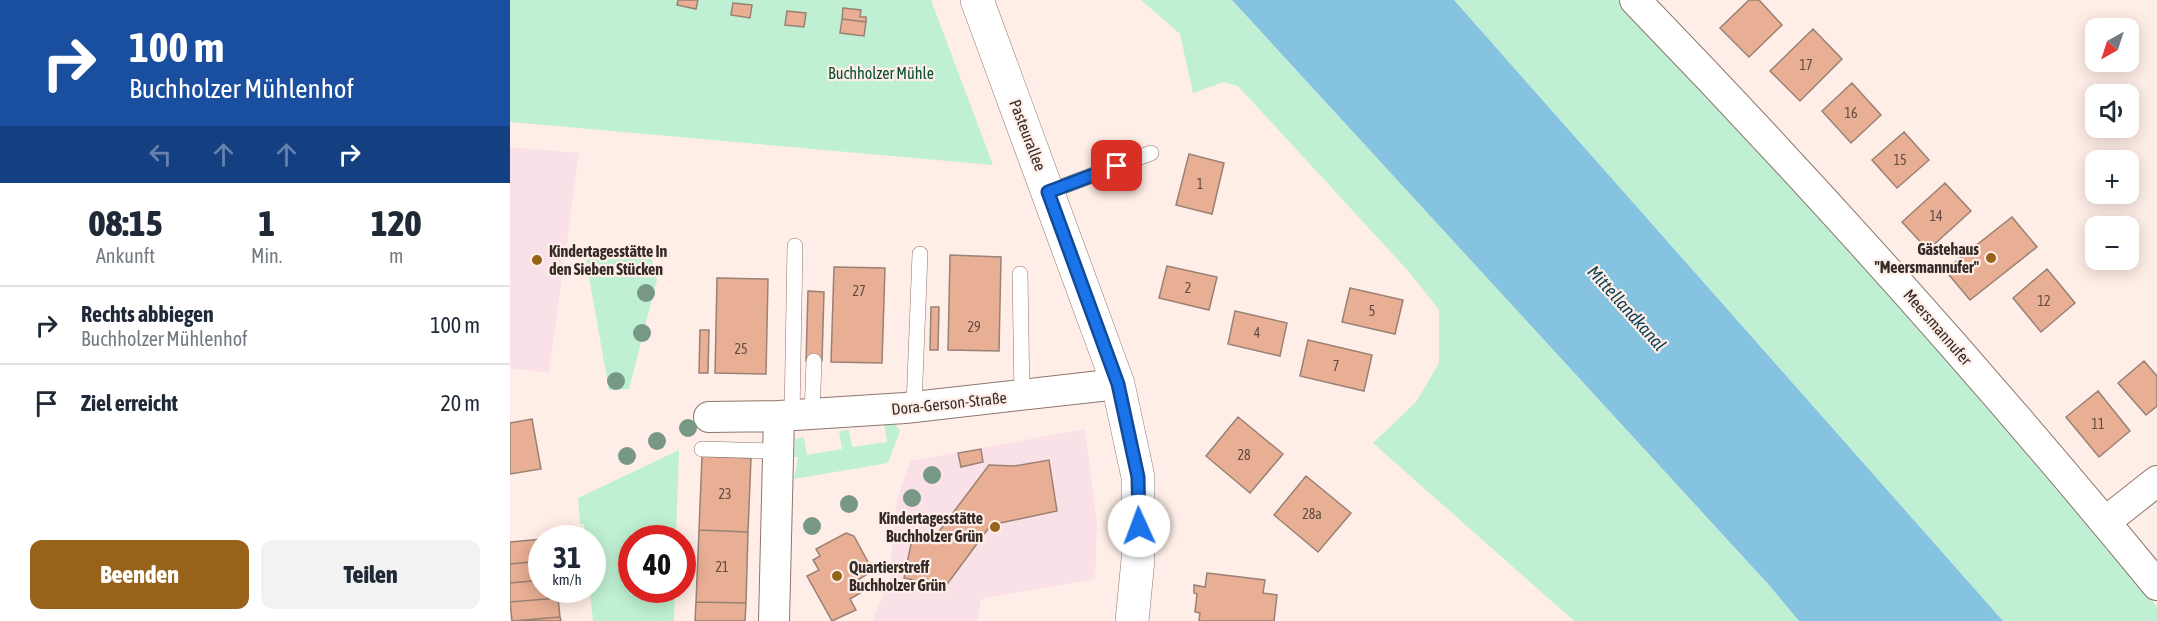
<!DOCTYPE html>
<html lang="de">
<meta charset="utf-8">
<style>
:root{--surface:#fff;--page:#f2f2f3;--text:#1f2937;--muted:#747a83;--line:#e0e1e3;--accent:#976219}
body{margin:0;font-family:"Asap Condensed",sans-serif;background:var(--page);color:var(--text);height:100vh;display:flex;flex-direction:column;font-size:22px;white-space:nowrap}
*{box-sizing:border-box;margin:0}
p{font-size:20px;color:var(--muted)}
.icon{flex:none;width:33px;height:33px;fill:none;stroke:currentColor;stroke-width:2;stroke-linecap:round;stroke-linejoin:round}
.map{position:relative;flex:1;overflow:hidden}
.details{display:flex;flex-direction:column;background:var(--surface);width:510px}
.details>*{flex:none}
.top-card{background:#1a4fa0;color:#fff;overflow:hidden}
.needle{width:39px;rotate:219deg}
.buttons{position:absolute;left:1575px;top:18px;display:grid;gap:12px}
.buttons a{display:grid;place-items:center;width:54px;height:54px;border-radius:12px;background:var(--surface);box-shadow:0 3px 15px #0003;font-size:30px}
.speed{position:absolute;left:18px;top:525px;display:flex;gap:12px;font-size:30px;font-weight:700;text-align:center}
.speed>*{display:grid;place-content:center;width:78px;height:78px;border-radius:50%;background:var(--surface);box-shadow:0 3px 15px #0003;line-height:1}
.speed small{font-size:15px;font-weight:400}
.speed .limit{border:9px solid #d22;background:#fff;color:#111}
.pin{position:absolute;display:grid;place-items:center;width:51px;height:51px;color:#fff;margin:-26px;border-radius:12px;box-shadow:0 3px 9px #0006}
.me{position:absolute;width:66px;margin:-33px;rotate:358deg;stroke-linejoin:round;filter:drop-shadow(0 0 4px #0008)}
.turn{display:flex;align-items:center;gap:21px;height:126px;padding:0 30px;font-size:27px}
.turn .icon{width:78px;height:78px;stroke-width:2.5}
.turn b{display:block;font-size:42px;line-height:51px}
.lanes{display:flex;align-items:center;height:57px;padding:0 30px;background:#0003;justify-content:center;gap:30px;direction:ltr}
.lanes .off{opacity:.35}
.eta{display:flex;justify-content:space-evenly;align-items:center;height:102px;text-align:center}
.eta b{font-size:36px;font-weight:800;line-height:42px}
.action{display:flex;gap:12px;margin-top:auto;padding:12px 30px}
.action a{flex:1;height:69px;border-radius:12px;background:var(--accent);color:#fff;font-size:24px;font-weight:800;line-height:69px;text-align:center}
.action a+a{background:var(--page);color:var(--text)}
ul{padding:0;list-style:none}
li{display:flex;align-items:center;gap:18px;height:78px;padding:0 30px;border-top:2px solid var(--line)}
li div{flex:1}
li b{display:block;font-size:22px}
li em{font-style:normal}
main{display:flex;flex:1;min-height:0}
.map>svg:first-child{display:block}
.education{fill:#fae0e7}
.green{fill:#bff0d3}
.water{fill:#85c3e1}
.building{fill:#e8af94;stroke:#998175;stroke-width:1.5}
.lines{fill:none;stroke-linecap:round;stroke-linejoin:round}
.lane-casing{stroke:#8d766b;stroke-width:16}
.street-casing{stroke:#8d766b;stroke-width:32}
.secondary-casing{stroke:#8d766b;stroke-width:34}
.lane{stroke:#fff;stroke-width:15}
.street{stroke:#fff;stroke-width:30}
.secondary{stroke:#fff;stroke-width:33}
.tree{fill:#779884}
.route-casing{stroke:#114b97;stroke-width:15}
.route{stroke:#1a73e8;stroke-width:10}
.poi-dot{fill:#976219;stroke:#ffeee7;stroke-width:2}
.labels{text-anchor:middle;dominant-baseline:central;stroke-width:4.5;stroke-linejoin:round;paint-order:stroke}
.number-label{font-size:14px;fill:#624c42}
.park-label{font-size:16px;fill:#085133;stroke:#ffeee7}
.street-label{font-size:16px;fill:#352b27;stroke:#ffeee7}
.poi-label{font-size:16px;font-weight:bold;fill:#352b27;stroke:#ffeee7;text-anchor:end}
.water-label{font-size:18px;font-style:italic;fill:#0c4156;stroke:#ffeee7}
</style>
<main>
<section class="details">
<div class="top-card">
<div class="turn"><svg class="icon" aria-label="right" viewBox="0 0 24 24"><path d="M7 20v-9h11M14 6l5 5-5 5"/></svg><div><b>100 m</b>Buchholzer Mühlenhof</div></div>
<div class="lanes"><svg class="icon off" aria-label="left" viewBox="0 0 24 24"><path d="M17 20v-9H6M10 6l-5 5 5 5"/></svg><svg class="icon off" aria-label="ahead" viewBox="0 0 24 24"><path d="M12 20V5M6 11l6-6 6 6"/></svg><svg class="icon off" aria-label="ahead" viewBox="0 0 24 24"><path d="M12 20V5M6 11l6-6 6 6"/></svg><svg class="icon" aria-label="right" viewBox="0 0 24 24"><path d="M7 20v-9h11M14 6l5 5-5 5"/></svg></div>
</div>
<div class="eta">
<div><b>08:15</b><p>Ankunft</p></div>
<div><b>1</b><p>Min.</p></div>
<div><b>120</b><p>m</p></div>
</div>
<ul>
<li><svg class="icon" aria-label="right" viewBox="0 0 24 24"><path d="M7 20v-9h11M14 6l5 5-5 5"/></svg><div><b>Rechts abbiegen</b><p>Buchholzer Mühlenhof</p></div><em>100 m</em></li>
<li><svg class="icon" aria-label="arrive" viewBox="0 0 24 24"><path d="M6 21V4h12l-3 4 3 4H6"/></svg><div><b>Ziel erreicht</b></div><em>20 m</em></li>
</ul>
<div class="action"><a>Beenden</a><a>Teilen</a></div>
</section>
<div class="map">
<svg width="1647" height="621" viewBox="0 0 1647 621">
<rect width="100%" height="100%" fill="#ffeee7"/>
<!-- education -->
<path class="education" d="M 0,147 L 69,153 L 39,373 L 0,368 Z
M 575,429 L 587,523 L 585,579 L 471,599 L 467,621 L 362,621 L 379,582 L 386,503 L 400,461 Z"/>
<!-- green -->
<path class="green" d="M 0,0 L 421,0 L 483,165 L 0,122 Z
M 631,0 L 722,0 L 1259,585 L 1289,621 L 1064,621 L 863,443 L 906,402 L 929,363 L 929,310 L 900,273 L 728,86 L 714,82 L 683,93 L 670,34 Z
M 944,0 L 1110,0 L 1266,164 L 1392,304 L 1634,590 L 1647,607 L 1647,621 L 1493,621 Z
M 139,250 L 147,280 L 119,389 L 99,390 L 76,260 Z
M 374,424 L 385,424 L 390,431 L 378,463 L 284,479 L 288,457 L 284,457 L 285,439 L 294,437 L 297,455 L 332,449 L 329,431 L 339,430 L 342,447 L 377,442 Z
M 169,450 L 166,538 L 122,538 L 122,590 L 165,590 L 164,621 L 83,621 L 80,590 L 82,590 L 82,538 L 75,538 L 74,524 L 70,524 L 68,498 Z"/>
<!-- water -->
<path class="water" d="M 722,0 L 944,0 L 1493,621 L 1289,621 L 1259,585 Z"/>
<!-- building -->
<path class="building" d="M 168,0 L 188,0 L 186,9 L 167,5 Z
M 1239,0 L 1249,0 L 1272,25 L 1239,57 L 1210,28 Z
M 223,3 L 242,5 L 240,18 L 221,15 Z
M 333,8 L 351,10 L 350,17 L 356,17 L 356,22 L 332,19 Z
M 277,11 L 296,13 L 294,27 L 275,25 Z
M 332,19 L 356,22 L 354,36 L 330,33 Z
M 1303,29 L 1332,59 L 1290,101 L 1260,71 Z
M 1342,83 L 1371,115 L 1341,143 L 1312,111 Z
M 1394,132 L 1419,160 L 1387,188 L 1362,160 Z
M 679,154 L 714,163 L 702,214 L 666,205 Z
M 1435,183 L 1461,211 L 1418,250 L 1392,222 Z
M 1502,217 L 1527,247 L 1460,300 L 1435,270 Z
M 440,255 L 491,257 L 489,351 L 438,350 Z
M 657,266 L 707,277 L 699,310 L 649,298 Z
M 324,267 L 375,268 L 372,363 L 321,362 Z
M 1537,269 L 1565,303 L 1531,332 L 1503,298 Z
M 207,278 L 258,279 L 256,374 L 205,373 Z
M 840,288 L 893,300 L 885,334 L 832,322 Z
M 298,291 L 314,292 L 312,361 L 296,361 Z
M 421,307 L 429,307 L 428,350 L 420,350 Z
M 725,311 L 777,323 L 770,356 L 718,344 Z
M 190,330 L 199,330 L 198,373 L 189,373 Z
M 798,340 L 862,355 L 854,391 L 790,376 Z
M 1634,361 L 1647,376 L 1647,406 L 1636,415 L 1608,383 Z
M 1588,391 L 1620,431 L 1589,457 L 1556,417 Z
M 728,417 L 773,454 L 740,493 L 696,456 Z
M 22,419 L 31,469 L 0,474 L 0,423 Z
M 471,449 L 473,462 L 451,467 L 448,453 Z
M 192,456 L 241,458 L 238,532 L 189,530 Z
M 539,460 L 547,511 L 481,525 L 435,587 L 394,578 L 402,539 L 421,542 L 479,465 L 504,466 Z
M 796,476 L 841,513 L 808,552 L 764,515 Z
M 189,530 L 238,532 L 236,603 L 186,602 Z
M 336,533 L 344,536 L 359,564 L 353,568 L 356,575 L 346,581 L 352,592 L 340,599 L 346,610 L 322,621 L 297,576 L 309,570 L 303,560 L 310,556 L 306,549 Z
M 32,539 L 32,561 L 0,564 L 0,542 Z
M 32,561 L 32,580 L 0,583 L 0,564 Z
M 697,573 L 755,580 L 753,593 L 767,595 L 764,621 L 689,621 L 690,613 L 685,612 L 687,594 L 684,593 L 684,585 L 695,587 Z
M 32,580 L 32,590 L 48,590 L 48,598 L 0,602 L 0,583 Z
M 48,598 L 50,617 L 2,621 L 0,602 Z
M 186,602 L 236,603 L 235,621 L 185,621 Z
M 50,617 L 51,621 L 6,621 Z"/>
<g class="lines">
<!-- lane casing -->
<g class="lane-casing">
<path id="lane" d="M 538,192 L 641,153
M 510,274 L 512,395
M 404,406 L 410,254
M 302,415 L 304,361
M 282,416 L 285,246
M 192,449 L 268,451"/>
</g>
<!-- street casing -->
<g class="street-casing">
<path id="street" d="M 1125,0 C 1307,188 1481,383 1647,585
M 199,417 L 269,416
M 1595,522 L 1647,481
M 264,621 L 269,416 L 395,408 L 608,384"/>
</g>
<!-- secondary casing -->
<g class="secondary-casing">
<path id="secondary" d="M 467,0 L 608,384 L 628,477 L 628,560 L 622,621"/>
</g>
<!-- lane -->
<use href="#lane" class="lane"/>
<!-- street -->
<use href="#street" class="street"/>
<!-- secondary -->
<use href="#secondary" class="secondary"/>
</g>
<!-- trees -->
<g class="tree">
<circle cx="136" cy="293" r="9"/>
<circle cx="132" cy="333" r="9"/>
<circle cx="106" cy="381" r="9"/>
<circle cx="178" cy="428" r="9"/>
<circle cx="147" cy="441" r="9"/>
<circle cx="117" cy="456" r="9"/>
<circle cx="422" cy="475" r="9"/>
<circle cx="402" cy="498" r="9"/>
<circle cx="339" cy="504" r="9"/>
<circle cx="302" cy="526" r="9"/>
</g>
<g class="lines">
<!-- route casing -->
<g class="route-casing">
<path id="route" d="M 607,166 L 538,192 L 608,384 L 628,477 L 629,526"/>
</g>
<!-- route -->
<use href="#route" class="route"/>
</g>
<!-- markers -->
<g class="poi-dot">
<circle cx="1481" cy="258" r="6"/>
<circle cx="27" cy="260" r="6"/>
<circle cx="485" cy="527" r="6"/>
<circle cx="327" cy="576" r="6"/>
</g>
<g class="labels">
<!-- number labels -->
<g class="number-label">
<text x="1296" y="65">17</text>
<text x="1341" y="113">16</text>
<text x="1390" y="160">15</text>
<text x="690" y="184">1</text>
<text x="1426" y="216">14</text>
<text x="678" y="288">2</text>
<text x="349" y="291">27</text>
<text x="1534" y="301">12</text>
<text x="862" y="311">5</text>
<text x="464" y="327">29</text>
<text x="747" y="333">4</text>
<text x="231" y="349">25</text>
<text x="826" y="366">7</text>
<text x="1588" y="424">11</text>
<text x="734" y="455">28</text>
<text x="215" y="494">23</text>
<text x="802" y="514">28a</text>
<text x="212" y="567">21</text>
</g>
<!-- park labels -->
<g class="park-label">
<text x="371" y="73">Buchholzer Mühle</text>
</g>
<!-- street labels -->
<g class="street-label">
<text transform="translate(518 135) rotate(69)">Pasteurallee</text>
<text transform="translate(1428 327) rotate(49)">Meersmannufer</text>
<text transform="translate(439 403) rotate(-6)">Dora-Gerson-Straße</text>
</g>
<!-- poi labels -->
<g class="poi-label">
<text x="1469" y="249">Gästehaus<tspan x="1469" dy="18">"Meersmannufer"</tspan></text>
<text x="39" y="251" text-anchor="start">Kindertagesstätte In<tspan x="39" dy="18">den Sieben Stücken</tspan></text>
<text x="473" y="518">Kindertagesstätte<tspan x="473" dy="18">Buchholzer Grün</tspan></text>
<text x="339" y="567" text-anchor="start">Quartierstreff<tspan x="339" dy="18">Buchholzer Grün</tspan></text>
</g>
<!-- water labels -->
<g class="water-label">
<text transform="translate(1117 308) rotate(48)">Mittellandkanal</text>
</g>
</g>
</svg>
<div class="buttons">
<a><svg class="needle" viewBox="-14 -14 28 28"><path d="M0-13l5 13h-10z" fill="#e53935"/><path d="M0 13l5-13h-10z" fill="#747a83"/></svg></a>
<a><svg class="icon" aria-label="sound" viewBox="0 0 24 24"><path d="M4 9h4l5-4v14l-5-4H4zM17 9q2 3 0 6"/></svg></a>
<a>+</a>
<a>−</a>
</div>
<div class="speed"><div>31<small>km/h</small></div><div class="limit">40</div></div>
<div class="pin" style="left:607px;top:166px;background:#d93025"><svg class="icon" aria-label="arrive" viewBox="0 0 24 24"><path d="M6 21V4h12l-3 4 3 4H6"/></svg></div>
<svg class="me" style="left:629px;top:526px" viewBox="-20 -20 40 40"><circle r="19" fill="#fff"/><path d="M0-13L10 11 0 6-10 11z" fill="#1a73e8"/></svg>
</div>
</main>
